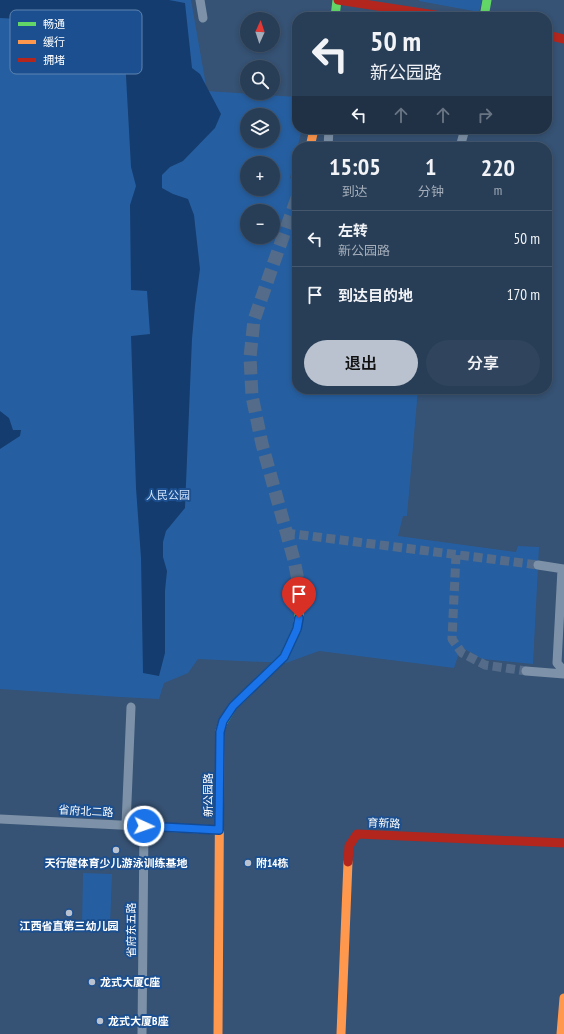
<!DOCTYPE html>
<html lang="zh">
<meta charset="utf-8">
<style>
:root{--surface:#283e57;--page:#30455d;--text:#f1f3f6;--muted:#a5aeba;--line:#44576d;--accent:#b9c2ce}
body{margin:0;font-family:"PT Sans Narrow","Noto Sans SC",sans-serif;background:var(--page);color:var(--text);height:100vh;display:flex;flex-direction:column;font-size:15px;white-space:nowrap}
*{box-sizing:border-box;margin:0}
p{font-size:13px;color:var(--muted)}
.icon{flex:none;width:22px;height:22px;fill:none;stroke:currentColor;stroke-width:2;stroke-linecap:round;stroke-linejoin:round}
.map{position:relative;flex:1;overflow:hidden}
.drawer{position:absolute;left:292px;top:142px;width:260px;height:252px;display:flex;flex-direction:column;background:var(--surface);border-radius:16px;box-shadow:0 2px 6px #0003,0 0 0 1px var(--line)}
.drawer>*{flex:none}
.guide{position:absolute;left:292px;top:12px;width:260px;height:122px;border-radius:16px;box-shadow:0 2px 6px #0003,0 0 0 1px var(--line);background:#283e57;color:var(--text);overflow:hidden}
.needle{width:26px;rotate:3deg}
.controls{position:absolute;left:240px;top:12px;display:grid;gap:8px}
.controls a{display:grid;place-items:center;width:40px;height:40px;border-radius:50%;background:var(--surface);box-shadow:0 2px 6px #0003,0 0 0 1px var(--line);font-size:20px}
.pin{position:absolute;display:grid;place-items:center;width:34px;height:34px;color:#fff;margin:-41px -17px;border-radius:50% 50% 50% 0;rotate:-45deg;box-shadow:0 0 4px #0007}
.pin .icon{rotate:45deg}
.me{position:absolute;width:44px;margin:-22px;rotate:93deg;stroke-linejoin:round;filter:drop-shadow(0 0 3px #0008)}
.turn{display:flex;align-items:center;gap:14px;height:84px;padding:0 12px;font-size:18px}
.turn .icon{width:52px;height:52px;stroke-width:2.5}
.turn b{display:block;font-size:28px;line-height:34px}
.lanes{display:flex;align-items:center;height:38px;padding:0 12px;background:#0003;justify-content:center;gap:20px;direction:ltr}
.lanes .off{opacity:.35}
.eta{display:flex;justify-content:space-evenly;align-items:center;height:68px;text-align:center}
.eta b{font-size:24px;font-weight:600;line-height:28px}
.cta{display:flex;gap:8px;margin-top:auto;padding:8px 12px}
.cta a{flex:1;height:46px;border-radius:24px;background:var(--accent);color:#111;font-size:16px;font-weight:600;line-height:46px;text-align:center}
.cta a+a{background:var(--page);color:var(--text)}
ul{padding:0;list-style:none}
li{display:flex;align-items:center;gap:12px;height:56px;padding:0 12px;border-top:1px solid var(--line)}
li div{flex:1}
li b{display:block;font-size:15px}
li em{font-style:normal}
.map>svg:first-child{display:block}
.green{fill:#265fa1;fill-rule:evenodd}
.water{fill:#153c6e}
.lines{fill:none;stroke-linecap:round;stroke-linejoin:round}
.street-tunnel{stroke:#546c89;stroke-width:9;stroke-dasharray:9 4.5;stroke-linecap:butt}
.secondary-tunnel{stroke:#546c89;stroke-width:13;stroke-dasharray:13 6;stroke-linecap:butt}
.street{stroke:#7d92a8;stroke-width:9}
.fast{stroke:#63d668;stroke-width:9}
.slow{stroke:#ff974d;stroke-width:9}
.jam{stroke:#b3261e;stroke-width:9}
.route-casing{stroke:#114b97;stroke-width:10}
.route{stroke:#1a73e8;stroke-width:7}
.poi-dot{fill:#b9c2ce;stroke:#1b4f8f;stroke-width:1.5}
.labels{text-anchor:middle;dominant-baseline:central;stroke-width:4;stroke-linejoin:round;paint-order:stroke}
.park-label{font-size:11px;fill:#cfe3fa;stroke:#1b4f8f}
.street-label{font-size:11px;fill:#fff;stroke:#1b4f8f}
.poi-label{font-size:11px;font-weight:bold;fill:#fff;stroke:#1b4f8f;text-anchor:start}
.key{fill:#1b4f8f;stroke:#5f84b1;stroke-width:1}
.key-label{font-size:11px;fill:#fff}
</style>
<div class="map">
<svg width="564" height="1034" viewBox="0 0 564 1034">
<rect width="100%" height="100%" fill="#365274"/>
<!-- green -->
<path class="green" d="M 0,0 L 191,0 L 207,91 L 297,97 L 297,129 L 302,129 L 290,178 L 297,180 L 297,389 L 418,389 L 407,516 L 403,516 L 398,536 L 516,552 L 518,546 L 539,547 L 533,664 L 482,659 L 461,647 L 454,668 L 319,651 L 286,663 L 198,659 L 188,673 L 164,683 L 159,699 L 120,697 L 0,689 ZM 247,115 L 273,115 L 273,141 L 247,141 ZM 247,163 L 273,163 L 273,189 L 247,189 ZM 247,211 L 273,211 L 273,237 L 247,237 Z
M 419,0 L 482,0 L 479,12 L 419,1 Z
M 83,873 L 112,874 L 110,927 L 82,926 Z"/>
<!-- water -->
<path class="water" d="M 0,0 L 169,0 L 185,3 L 192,68 L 200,74 L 221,114 L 215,128 L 183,161 L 170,167 L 162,175 L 162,188 L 173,194 L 188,199 L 194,215 L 200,269 L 195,306 L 192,339 L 185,508 L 166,531 L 163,542 L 163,557 L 167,571 L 165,591 L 165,653 L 159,676 L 143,673 L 141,558 L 136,488 L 131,336 L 150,334 L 147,291 L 131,290 L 130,205 L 136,186 L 131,167 L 125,58 L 115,33 L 96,23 L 0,18 Z
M 0,411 L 9,418 L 13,430 L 21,430 L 20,436 L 0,449 Z"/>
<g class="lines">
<!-- street-tunnel -->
<path class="street-tunnel" d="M 293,210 L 297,209
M 286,533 L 538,565
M 456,555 L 452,639 L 462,653 L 485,665 L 526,671"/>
<!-- secondary-tunnel -->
<path class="secondary-tunnel" d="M 297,198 L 274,262 L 254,320 L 250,357 L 252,396 L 262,444 L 294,560 L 299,585 L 300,608"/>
<!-- street -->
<path class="street" d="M 200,0 L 203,18
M 328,147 L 329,129
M 460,147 L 465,129
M 538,565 L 564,569
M 562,569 L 557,663 L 564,671
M 526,671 L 564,674
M 0,819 L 219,830
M 126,825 L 131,707
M 142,1034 L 144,826"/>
<!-- fast -->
<path class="fast" d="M 335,17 L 337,0
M 484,17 L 487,0
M 223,722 L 233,706 L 284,657 L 297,629 L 300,608"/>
<!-- slow -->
<path class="slow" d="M 310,147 L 314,129
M 218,1034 L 220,731 L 223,722
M 341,1034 L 348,862
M 561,1034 L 564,998"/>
<!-- jam -->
<path class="jam" d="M 338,0 L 448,17
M 547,35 L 564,39
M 348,862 L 349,846 L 357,834 L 564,843"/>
</g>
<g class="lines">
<!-- route casing -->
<g class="route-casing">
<path id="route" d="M 144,826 L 219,830 L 220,732 L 223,721 L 233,706 L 284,657 L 297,629 L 299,618"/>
</g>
<!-- route -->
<use href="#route" class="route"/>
</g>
<!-- markers -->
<g class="poi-dot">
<circle cx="116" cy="850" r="4"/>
<circle cx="248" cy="863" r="4"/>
<circle cx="69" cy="913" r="4"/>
<circle cx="92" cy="982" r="4"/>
<circle cx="100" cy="1021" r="4"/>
</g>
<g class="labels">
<!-- park labels -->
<g class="park-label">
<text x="168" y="495">人民公园</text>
</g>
<!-- street labels -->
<g class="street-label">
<text transform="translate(208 795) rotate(-90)">新公园路</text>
<text transform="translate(86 811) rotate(3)">省府北二路</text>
<text transform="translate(384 823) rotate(2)">育新路</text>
<text transform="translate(131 930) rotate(-90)">省府东五路</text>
</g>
<!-- poi labels -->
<g class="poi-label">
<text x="116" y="863" text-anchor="middle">天行健体育少儿游泳训练基地</text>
<text x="256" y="863">附14栋</text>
<text x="69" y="926" text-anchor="middle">江西省直第三幼儿园</text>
<text x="100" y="982">龙式大厦C座</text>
<text x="108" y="1021">龙式大厦B座</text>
</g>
</g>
<!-- legend -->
<rect x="10" y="10" width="132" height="64" rx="6" class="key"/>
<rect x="18" y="22" width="18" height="4" fill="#63d668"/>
<rect x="18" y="40" width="18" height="4" fill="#ff974d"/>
<rect x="18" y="58" width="18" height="4" fill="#b3261e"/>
<g class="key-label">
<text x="43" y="28">畅通</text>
<text x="43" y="46">缓行</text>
<text x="43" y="64">拥堵</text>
</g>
</svg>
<div class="controls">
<a><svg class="needle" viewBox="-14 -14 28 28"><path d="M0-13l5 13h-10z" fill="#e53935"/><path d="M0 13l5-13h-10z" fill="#a5aeba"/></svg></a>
<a><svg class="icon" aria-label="search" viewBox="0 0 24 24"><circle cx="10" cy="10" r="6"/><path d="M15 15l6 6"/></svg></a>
<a><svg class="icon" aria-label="layers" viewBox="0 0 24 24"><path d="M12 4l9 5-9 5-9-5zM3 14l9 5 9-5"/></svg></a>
<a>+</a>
<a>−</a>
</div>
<div class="pin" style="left:299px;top:618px;background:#d93025"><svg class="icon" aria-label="arrive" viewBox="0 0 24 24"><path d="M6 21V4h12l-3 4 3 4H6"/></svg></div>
<svg class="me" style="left:144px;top:826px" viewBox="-20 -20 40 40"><circle r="17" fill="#1a73e8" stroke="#fff" stroke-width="3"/><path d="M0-11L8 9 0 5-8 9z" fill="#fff"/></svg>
<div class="guide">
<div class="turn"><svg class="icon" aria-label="left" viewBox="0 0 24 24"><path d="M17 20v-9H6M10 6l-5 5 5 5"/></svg><div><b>50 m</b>新公园路</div></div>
<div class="lanes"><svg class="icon" aria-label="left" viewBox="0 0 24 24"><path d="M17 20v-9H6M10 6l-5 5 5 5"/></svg><svg class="icon off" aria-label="ahead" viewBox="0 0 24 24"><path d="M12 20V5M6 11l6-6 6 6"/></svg><svg class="icon off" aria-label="ahead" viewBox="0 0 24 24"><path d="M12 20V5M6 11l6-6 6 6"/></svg><svg class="icon off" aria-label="right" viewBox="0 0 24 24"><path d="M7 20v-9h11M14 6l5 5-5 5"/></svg></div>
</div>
<section class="drawer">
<div class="eta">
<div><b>15:05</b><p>到达</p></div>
<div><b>1</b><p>分钟</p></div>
<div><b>220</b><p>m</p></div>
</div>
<ul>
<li><svg class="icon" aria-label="left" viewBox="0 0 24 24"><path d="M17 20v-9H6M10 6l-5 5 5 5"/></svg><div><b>左转</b><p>新公园路</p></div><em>50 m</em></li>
<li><svg class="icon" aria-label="arrive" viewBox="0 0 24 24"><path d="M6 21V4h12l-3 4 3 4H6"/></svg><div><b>到达目的地</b></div><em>170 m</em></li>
</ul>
<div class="cta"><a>退出</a><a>分享</a></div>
</section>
</div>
